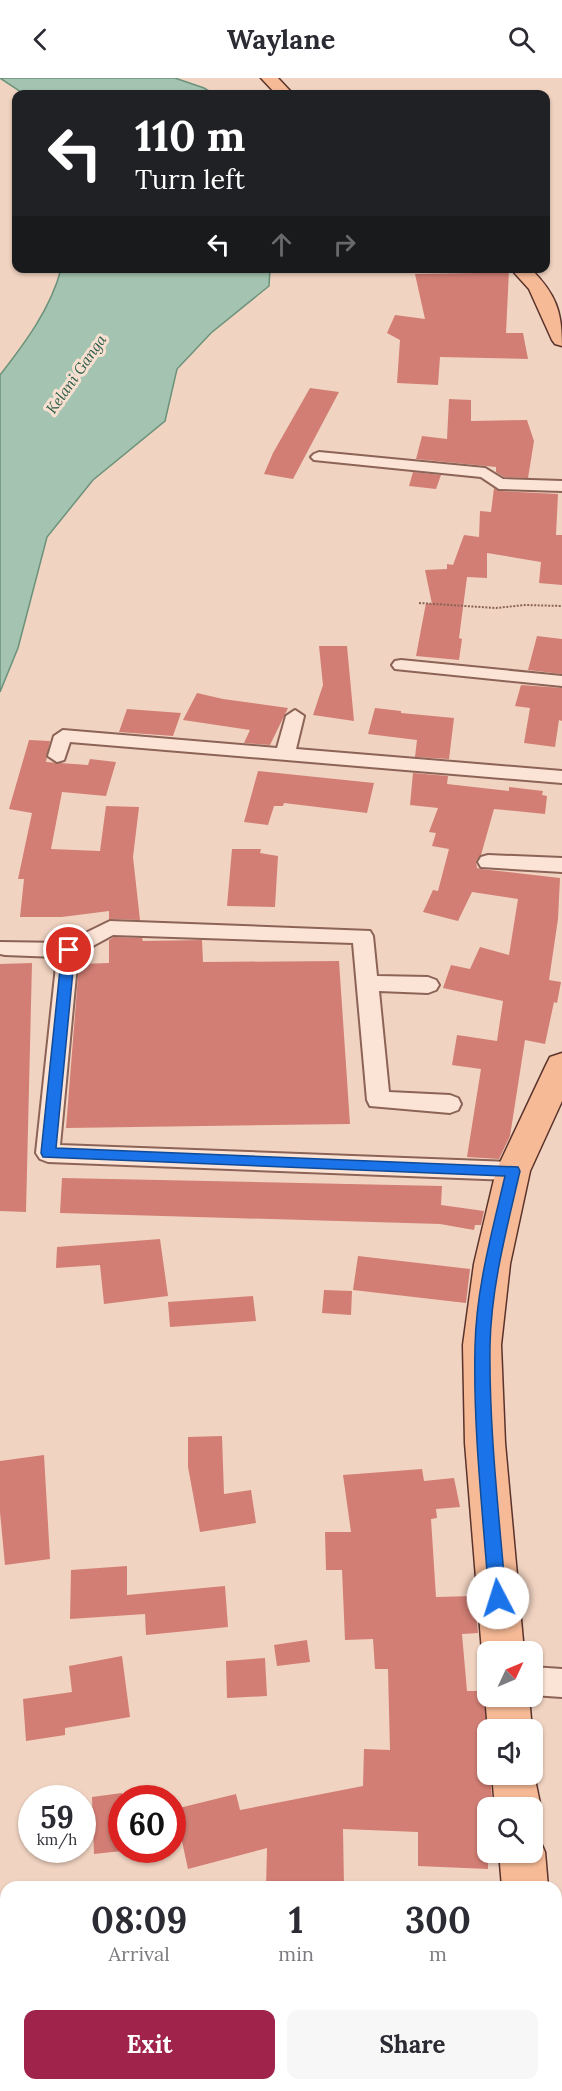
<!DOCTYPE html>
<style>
:root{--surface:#fff;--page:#f7f7f7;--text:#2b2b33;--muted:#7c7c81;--accent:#9f234b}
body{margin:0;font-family:Lora,serif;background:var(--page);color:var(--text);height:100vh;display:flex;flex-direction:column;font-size:22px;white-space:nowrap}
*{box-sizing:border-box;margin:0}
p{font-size:20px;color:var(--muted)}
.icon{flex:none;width:33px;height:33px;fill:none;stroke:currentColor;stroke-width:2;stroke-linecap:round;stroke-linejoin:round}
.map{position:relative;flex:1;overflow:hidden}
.sheet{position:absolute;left:0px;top:1803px;width:562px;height:210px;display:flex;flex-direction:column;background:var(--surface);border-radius:18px 18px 0 0;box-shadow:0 2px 4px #0004}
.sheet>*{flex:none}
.guide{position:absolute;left:12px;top:12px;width:538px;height:183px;border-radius:12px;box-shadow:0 2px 4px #0004;background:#202124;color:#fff;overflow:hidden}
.needle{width:39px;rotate:46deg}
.buttons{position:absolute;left:477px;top:1563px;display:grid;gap:12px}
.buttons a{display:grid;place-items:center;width:66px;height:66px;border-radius:12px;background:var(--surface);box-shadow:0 2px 4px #0004;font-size:30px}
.speed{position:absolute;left:18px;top:1707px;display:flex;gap:12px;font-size:30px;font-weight:700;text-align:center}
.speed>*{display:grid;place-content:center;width:78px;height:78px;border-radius:50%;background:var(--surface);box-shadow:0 2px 4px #0004;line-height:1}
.speed small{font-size:15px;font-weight:400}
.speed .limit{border:9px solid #d22;background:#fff;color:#111}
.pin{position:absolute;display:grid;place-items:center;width:51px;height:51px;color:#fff;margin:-26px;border:3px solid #fff;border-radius:50%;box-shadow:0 2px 6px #0007}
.me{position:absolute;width:66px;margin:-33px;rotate:355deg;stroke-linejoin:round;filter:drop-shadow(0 0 4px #0008)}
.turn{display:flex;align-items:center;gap:21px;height:126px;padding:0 24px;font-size:27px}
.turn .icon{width:78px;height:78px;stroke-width:2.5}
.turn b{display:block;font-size:42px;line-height:51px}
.lanes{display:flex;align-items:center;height:57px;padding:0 24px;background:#0003;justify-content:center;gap:30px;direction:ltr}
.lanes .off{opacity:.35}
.eta{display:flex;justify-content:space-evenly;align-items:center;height:102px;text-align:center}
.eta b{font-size:36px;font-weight:800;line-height:42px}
.primary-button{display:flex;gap:12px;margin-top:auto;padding:12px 24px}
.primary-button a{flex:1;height:69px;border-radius:12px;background:var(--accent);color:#fff;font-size:24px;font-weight:800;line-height:69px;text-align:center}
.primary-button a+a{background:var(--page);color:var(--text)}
header{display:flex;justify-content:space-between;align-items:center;height:78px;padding:0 24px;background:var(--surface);font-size:27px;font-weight:800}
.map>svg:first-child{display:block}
.water{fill:#a4c3b0;stroke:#6a927b;stroke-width:1.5}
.building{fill:#d27e74}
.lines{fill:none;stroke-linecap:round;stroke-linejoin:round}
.street-casing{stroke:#8c6357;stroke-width:4}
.primary-casing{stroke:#59332c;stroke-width:3}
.path{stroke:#8c6357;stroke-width:2;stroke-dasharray:2 1.5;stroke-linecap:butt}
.street{fill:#fbe4d5;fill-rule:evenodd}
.primary{fill:#f7ba96;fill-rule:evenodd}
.route{fill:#1a73e8;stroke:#114b97;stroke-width:1.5}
.labels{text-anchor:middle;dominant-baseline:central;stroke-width:6;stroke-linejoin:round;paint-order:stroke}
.far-water-label{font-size:15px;font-style:italic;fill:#2b5b49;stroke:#f8e0d1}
</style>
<header><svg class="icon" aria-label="back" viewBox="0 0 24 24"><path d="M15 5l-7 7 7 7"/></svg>Waylane<svg class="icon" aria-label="search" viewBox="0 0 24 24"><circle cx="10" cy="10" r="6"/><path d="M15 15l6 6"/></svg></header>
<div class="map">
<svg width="562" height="2013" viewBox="0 0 562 2013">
<rect width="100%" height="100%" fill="#f1d3c1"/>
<!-- water -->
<path class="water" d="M 0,0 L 175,0 L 204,10 L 214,16 L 24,16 Z
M 61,191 L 270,191 L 269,208 L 211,255 L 177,291 L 165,343 L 93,402 L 47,459 L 18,570 L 0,614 L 0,297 C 25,265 51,230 61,191 Z"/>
<!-- building -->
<path class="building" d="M 477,192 L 509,192 L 506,255 L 523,255 L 528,281 L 440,279 L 438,307 L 397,305 L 400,262 L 387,255 L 395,237 L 425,241 L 415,196 L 477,195 Z
M 310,310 L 339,314 L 293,401 L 264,396 L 273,375 Z
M 449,321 L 471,322 L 471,343 L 527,342 L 534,363 L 528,400 L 504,399 L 496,394 L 496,389 L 416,381 L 422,358 L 447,361 Z
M 413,394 L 441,397 L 436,411 L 409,408 Z
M 494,410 L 499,413 L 558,416 L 556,457 L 562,457 L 562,507 L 539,505 L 541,484 L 487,475 L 487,500 L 467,499 L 459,560 L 462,561 L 459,582 L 416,578 L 426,525 L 432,526 L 425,492 L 447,491 L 447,486 L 453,487 L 464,457 L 479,459 L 480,433 L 491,434 Z
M 537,558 L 562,561 L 562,596 L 528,592 Z
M 319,568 L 347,568 L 354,643 L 313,637 L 323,607 Z
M 521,607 L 562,610 L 562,643 L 559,642 L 555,669 L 524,665 L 530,630 L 515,628 Z
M 197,615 L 223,621 L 288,630 L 270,667 L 244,665 L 250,652 L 183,642 Z
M 375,630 L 401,633 L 401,635 L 454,640 L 449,681 L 415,679 L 417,662 L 368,656 Z
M 127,631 L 181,635 L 173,658 L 119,654 Z
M 29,662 L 50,663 L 46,684 L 88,687 L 90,681 L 116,684 L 106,718 L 62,714 L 51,771 L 100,773 L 106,728 L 139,729 L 133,779 L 140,842 L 109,841 L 109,833 L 62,839 L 20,839 L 24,801 L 18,801 L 32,735 L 9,731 Z
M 258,693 L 374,705 L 367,735 L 284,725 L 283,728 L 274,728 L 268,747 L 244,744 Z
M 413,695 L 448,698 L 447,706 L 509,713 L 509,709 L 543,713 L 542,717 L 547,718 L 545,736 L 494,731 L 481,777 L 476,783 L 477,790 L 481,791 L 560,800 L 558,841 L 549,902 L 561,904 L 557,925 L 554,924 L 545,966 L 525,962 L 510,1058 L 499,1081 L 467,1079 L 481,991 L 452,987 L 457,957 L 497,963 L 503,923 L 443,910 L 451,887 L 470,891 L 480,869 L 509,877 L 518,821 L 472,814 L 458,843 L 423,834 L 433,812 L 438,813 L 449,771 L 432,768 L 436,755 L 429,754 L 438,730 L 410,727 Z
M 232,771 L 261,771 L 260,775 L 278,778 L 275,829 L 227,828 Z
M 114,859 L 142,860 L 143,863 L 202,862 L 203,884 L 339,883 L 350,1046 L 66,1050 L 79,886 L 109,885 L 109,862 Z
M 32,885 L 26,1134 L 0,1133 L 0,886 Z
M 62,1100 L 442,1108 L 441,1127 L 484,1133 L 481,1147 L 475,1147 L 474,1152 L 440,1146 L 60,1135 Z
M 160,1161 L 168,1218 L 104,1226 L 100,1187 L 56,1190 L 57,1169 Z
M 358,1178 L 470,1191 L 466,1225 L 353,1212 Z
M 324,1212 L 352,1213 L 351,1237 L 322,1235 Z
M 253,1218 L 256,1243 L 170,1249 L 168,1224 Z
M 222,1358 L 224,1416 L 251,1412 L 256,1445 L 200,1454 L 188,1389 L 188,1359 Z
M 44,1377 L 50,1481 L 5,1487 L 0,1434 L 0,1383 Z
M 422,1391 L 424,1403 L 454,1400 L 460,1429 L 436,1431 L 437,1440 L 431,1441 L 436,1519 L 474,1518 L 478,1555 L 462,1556 L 467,1613 L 485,1613 L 483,1618 L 488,1654 L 488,1696 L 490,1696 L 493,1730 L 488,1730 L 488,1791 L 418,1788 L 418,1754 L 343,1751 L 344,1809 L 266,1809 L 267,1770 L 188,1791 L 175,1731 L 236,1716 L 240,1732 L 363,1708 L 364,1671 L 390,1672 L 388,1591 L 375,1591 L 373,1561 L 345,1562 L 342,1492 L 326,1492 L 325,1454 L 351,1454 L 343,1397 Z
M 127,1488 L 127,1517 L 225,1508 L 228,1549 L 146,1557 L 145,1536 L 70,1541 L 71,1492 Z
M 307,1562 L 310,1584 L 277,1588 L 274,1567 Z
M 122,1578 L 130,1639 L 65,1650 L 65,1657 L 26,1663 L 23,1621 L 72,1614 L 69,1588 Z
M 265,1580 L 267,1618 L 227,1620 L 226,1583 Z
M 122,1715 L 122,1773 L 94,1776 L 92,1719 Z"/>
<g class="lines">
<!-- street casing -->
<g class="street-casing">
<path id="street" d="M 319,374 L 485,390 L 503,401 L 562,403 L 562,413 L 499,411 L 481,399 L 314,382 L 311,379 L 314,376 Z
M 401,582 L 562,598 L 562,608 L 395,591 L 392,587 L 395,583 Z
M 295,632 L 304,638 L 296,671 L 562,693 L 562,705 L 70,664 L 64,682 L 57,684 L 48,678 L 54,658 L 63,652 L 277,670 L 286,638 Z
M 488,777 L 562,780 L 562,794 L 481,789 L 478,784 L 481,779 Z
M 110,843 L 370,853 L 373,858 L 377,898 L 428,899 L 436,902 L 439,907 L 436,912 L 428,915 L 379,913 L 389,1014 L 450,1017 L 458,1020 L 461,1026 L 458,1032 L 450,1035 L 370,1028 L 367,1022 L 353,865 L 113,857 L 78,876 L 60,1067 L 513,1084 L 521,1087 L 525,1093 L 521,1099 L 513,1102 L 48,1084 L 40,1081 L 36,1075 L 57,879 L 5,877 L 0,876 L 0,864 L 65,865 Z
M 532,1589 L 562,1591 L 562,1619 L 532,1617 Z"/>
</g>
<!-- primary casing -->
<g class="primary-casing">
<path id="primary" d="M 261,0 L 278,0 L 293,16 L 276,16 Z
M 510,190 L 530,190 C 556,216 562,233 562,268 L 555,266 L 552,262 L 529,211 Z
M 562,975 L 562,1023 L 530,1093 L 510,1186 L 501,1267 L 505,1365 L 524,1574 L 488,1574 L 488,1587 L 482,1574 L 465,1365 L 463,1267 L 474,1186 L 496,1093 L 546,987 L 550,979 Z
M 488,1613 L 488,1618 L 529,1618 L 532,1652 L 488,1652 L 485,1618 Z
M 532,1687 L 541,1730 L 532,1747 L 532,1730 L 495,1730 L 492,1696 L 532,1696 Z
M 532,1755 L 538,1758 L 545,1774 L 548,1809 L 502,1809 L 499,1774 L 532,1774 Z
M 556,1988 L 562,1998 L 562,2013 L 516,2013 L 516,2007 L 556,2007 Z"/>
</g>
<!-- path -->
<path class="path" d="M 419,525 L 496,530 L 525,527 L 562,528"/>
<!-- street -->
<use href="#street" class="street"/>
<!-- primary -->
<use href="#primary" class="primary"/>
</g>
<!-- route -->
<path class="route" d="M 69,867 L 75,872 L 56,1070 L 518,1089 L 520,1093 C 507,1150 491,1209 490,1268 C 489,1352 499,1436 506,1520 L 504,1526 L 498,1528 L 492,1526 L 489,1520 C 483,1436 473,1352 475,1269 C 476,1211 492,1154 505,1098 L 43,1079 L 41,1075 L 62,872 Z"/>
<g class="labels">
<!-- far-water labels -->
<g class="far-water-label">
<text transform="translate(76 296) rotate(-55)">Kelani Ganga</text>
</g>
</g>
</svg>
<div class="buttons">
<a><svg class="needle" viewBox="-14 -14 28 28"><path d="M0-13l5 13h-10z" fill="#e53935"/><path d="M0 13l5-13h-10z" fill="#7c7c81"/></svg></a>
<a><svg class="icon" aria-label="sound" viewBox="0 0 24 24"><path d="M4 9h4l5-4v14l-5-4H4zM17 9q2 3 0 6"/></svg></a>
<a><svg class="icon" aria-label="search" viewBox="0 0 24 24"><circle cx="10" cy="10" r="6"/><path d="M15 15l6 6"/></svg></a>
</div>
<div class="speed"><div>59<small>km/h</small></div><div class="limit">60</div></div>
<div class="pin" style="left:69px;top:872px;background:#d93025"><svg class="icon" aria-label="arrive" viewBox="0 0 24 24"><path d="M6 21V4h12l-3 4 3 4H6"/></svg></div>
<svg class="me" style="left:498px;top:1520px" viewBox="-20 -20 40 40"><circle r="19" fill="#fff"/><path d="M0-13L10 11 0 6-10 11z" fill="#1a73e8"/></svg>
<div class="guide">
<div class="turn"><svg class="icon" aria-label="left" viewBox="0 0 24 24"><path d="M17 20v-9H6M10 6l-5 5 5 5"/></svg><div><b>110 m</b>Turn left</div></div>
<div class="lanes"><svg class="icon" aria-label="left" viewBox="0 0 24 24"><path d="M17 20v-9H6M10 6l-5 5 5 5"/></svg><svg class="icon off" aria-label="ahead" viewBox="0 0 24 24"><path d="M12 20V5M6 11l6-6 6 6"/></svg><svg class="icon off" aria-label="right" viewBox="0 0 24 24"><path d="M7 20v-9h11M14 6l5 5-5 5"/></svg></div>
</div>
<section class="sheet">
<div class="eta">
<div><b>08:09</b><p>Arrival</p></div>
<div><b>1</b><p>min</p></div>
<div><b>300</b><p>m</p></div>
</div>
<div class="primary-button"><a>Exit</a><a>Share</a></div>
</section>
</div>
